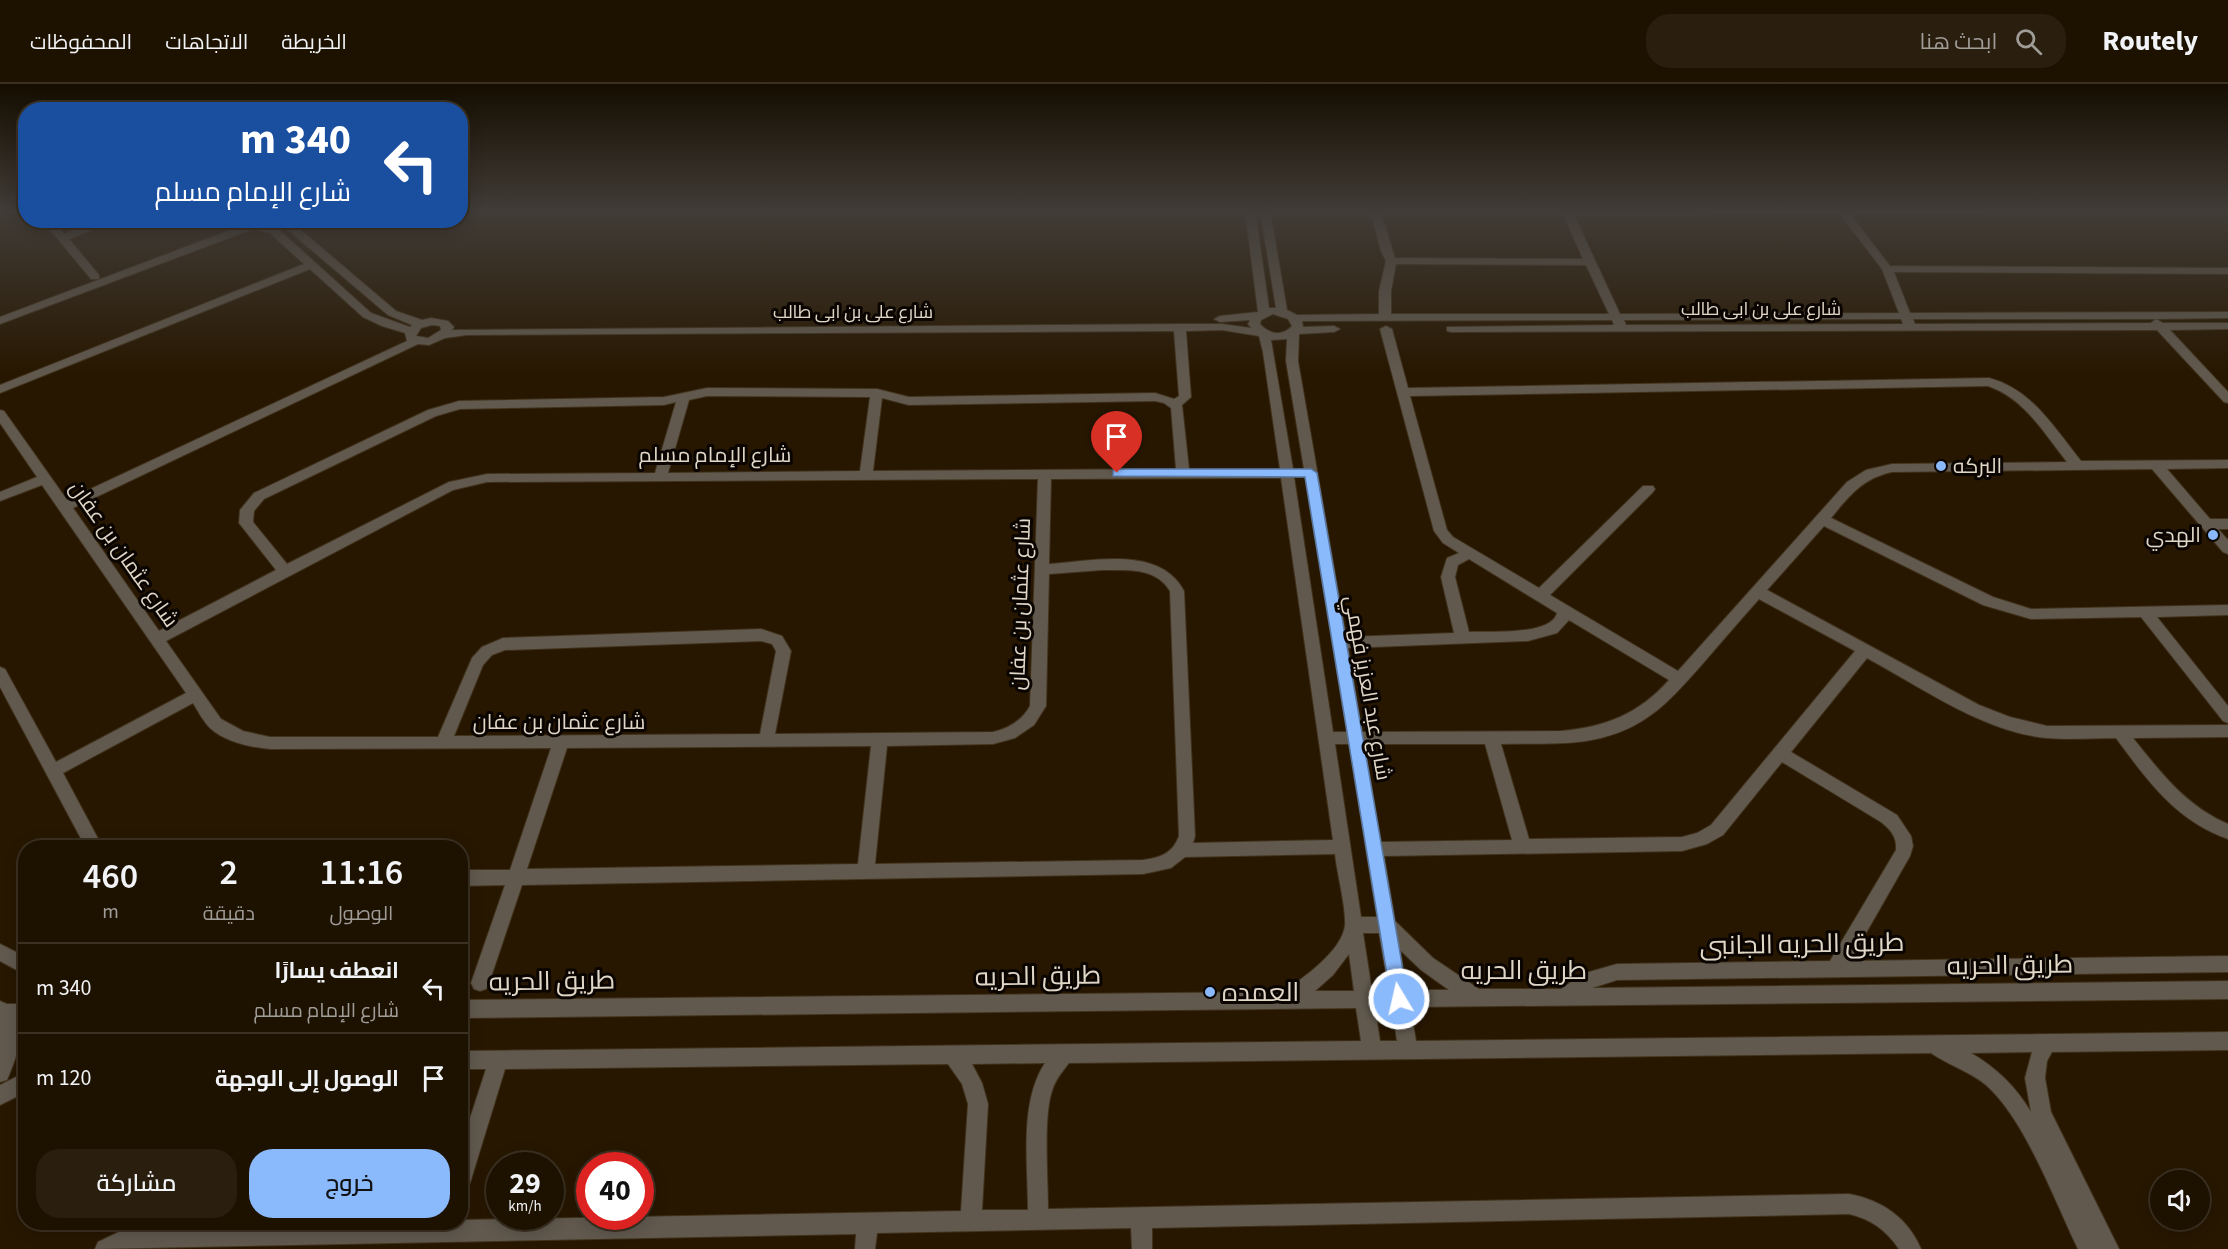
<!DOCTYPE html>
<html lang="ar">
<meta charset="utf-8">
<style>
:root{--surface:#1d1100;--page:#2a1f0f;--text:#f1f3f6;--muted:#a09d99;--line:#3b3122;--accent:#8bbafc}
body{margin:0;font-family:"Source Sans 3",Cairo,sans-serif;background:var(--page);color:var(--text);direction:rtl;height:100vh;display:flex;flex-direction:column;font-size:22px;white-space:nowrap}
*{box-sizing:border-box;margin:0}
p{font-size:20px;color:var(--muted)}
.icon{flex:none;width:33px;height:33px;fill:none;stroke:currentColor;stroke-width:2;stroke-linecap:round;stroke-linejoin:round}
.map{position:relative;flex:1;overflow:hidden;direction:ltr}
.side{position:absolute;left:18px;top:756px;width:450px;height:390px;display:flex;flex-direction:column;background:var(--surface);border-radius:24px;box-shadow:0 3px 15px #0003,0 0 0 2px var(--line);direction:rtl}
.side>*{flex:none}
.top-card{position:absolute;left:18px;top:18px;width:450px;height:126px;border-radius:24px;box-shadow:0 3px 15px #0003,0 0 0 2px var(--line);direction:rtl;background:#1a4fa0;color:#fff;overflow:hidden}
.fabs{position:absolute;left:2150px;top:1086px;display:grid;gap:12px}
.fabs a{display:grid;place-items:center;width:60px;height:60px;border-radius:50%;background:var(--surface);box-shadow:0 3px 15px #0003,0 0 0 2px var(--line);font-size:30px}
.speed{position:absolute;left:486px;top:1068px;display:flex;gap:12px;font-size:30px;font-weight:700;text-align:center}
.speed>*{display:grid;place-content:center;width:78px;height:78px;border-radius:50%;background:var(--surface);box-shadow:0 3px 15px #0003,0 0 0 2px var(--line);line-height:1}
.speed small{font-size:15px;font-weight:400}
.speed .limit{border:9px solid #d22;background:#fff;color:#111}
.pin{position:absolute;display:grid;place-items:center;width:51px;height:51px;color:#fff;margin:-62px -26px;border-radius:50% 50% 50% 0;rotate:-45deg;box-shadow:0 0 6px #0007}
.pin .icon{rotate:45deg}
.me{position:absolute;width:66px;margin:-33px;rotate:351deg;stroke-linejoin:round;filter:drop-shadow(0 0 4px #0008)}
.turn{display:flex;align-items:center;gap:21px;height:126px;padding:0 18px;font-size:27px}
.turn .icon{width:78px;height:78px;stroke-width:2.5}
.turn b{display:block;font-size:42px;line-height:51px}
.eta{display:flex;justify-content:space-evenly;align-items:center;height:102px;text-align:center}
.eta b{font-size:36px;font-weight:600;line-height:42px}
.button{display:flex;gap:12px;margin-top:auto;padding:12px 18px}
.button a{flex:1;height:69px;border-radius:24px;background:var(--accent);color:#111;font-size:24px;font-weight:600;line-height:69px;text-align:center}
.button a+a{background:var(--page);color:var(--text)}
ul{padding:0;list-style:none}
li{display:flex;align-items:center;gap:18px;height:90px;padding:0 18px;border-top:2px solid var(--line)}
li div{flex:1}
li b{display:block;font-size:22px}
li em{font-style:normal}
header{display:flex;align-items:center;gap:36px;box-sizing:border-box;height:84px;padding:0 30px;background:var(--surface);border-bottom:2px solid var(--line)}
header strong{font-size:28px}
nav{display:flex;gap:33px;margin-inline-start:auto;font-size:21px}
.search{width:420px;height:54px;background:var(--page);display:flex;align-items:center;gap:15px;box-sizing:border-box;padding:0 21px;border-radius:24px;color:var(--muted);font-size:22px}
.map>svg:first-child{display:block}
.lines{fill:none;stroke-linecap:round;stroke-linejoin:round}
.minor-casing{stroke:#41321c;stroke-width:2}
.minor{fill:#61594e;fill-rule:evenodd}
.route{fill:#8bbafc;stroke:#5a79a4;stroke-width:1.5}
.poi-dot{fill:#8bbafc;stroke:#0a0500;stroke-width:2}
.labels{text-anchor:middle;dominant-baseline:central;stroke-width:6;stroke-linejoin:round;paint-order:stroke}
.far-street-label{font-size:18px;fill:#e1d7c8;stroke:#0a0500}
.street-label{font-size:21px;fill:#e1d7c8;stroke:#0a0500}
.poi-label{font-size:21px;fill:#e1d7c8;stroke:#0a0500;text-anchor:start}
.near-street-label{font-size:26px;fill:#e1d7c8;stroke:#0a0500}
.near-poi-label{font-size:26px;fill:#e1d7c8;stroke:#0a0500;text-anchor:start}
</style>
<header>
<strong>Routely</strong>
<div class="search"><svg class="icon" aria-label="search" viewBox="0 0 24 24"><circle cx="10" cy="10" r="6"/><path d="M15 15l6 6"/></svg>ابحث هنا</div>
<nav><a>الخريطة</a><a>الاتجاهات</a><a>المحفوظات</a></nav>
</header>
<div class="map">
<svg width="2228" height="1165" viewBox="0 0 2228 1165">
<rect width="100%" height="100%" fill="#271700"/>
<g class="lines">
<!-- minor casing -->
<g class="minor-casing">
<path id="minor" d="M 6,126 L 26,126 L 26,130 L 6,129 Z
M 1245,126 L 1255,126 L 1269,224 L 1276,224 L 1260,126 L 1270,126 L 1287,226 L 1297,231 L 1379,230 L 1379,207 L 1386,177 L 1381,167 L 1370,126 L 1380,126 L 1395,174 L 1583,175 L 1561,126 L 1986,126 L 1981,129 L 1850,130 L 1890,182 L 2228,184 L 2228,190 L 1894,188 L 1910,229 L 2228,228 L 2228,234 L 2156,235 L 2163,239 L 2228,239 L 2228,245 L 2170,246 L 2228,308 L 2228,319 L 2224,318 L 2157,246 L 1451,248 L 1447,247 L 1447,243 L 1614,241 L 1612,236 L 1302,237 L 1303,243 L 1334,242 L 1340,245 L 1334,248 L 1299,250 L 1298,277 L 1346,553 L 1454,549 L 1441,493 L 1447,474 L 1459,469 L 1443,459 L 1434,447 L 1380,245 L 1386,242 L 1392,245 L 1408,304 L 1989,294 C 2032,305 2055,345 2081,377 L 2228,376 L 2228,384 L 2167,385 L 2210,435 L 2228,435 L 2228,445 L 2218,445 L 2228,456 L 2228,470 L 2223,468 L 2152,385 L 1892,388 C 1863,394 1849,412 1831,434 L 1993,513 L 2031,525 L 2228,521 L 2228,531 L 2157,533 L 2228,622 L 2228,639 L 2223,637 L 2141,533 L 2031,535 L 1983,521 L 1824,442 L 1767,506 L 1979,621 L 2010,633 L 2047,642 L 2228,641 L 2228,653 L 2133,654 C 2161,689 2186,722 2228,740 L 2228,755 C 2176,737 2147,696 2116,654 C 2093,654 2069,656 2047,654 C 1985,649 1921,603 1867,574 L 1791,668 L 1897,731 L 1911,752 L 1913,762 L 1910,772 L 1850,877 L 2228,872 L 2228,888 L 1617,896 L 1592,904 L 2228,897 L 2228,915 L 1410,923 L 1416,957 L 2228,948 L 2228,966 L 2052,968 L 2047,977 L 2045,994 L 2051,1028 L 2119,1165 L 2078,1165 C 2055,1118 2025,1035 1986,1001 C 1969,987 1948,981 1931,969 L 1069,979 C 1062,988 1055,996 1052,1007 C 1043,1033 1048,1095 1048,1125 L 1849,1110 C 1882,1116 1908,1134 1921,1165 L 1899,1165 C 1886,1146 1871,1135 1849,1130 L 1152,1144 L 1152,1165 L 1132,1165 L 1131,1144 L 877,1149 L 875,1165 L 855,1165 L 856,1150 L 95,1165 L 98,1158 L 123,1146 L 140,1143 L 460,1138 L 460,1136 L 961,1127 L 968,1020 L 962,1000 L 948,980 L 505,985 L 470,1099 L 467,1106 L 460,1109 L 460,1065 L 486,985 L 460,985 L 460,967 L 1361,957 L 1356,924 L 460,934 L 460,916 L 1281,908 C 1301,897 1343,866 1345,841 C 1346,822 1337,790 1335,770 L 1185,773 L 1171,784 L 1143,790 L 522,801 L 489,899 L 486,905 L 480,907 L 474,905 L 471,899 L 505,801 L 460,802 L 460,786 L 510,786 L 551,664 L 270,665 C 250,663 225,658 210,644 C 203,637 198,627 193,619 L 63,689 L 103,764 L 86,764 L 0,603 L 0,583 L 5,585 L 56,678 L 186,609 L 42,401 L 0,417 L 0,408 L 37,393 L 0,339 L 0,326 L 4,327 L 67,416 L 407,257 L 405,249 L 382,242 L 363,233 L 310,185 L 0,309 L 0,301 L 304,180 L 270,149 L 253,145 L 0,240 L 0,233 L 257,136 L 273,136 L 264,141 L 277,144 L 371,229 L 410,243 L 412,241 L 388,231 L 288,146 L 282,136 L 293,136 L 296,142 L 396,227 L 422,236 L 431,234 L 448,237 L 454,243 L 452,246 L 1180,240 L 1222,240 L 1251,244 L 1248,240 L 1250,236 L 1220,238 L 1214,235 L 1220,232 L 1258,228 ZM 1840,130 L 1882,185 L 1899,229 L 1620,230 L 1574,131 ZM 1396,180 L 1586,181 L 1609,230 L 1391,230 L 1391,207 ZM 1273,230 L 1288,235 L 1292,242 C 1282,253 1269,250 1260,240 L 1261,236 ZM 1901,235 L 1903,240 L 1626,241 L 1624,236 ZM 1913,235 L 2156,235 L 2151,239 L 1915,240 ZM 432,241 L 440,242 L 441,246 L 428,254 L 416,252 L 421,244 ZM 1222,246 L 1259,252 L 1263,268 L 1280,385 L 1189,385 L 1182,321 L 1191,313 L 1186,247 ZM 1174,247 L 1179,312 L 1174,315 L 1155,309 L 909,313 L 877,305 L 707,304 L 664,313 L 459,317 L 428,326 L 254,409 L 240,426 L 239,439 L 276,486 L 159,547 L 73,424 L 418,260 L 429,261 L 445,254 L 467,251 ZM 1287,255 L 1286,277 L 1304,385 L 1293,385 L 1271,256 ZM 1988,302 C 2024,314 2044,349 2067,378 L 1892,380 L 1866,386 L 1847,398 L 1678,587 L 1550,511 L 1653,408 L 1655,405 L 1653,402 L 1643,402 L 1539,504 L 1453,453 L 1447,446 L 1410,312 ZM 707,312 L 870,313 L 860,387 L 668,389 L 689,316 ZM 882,314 L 909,321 L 1155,317 L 1164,319 L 1171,324 L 1176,385 L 873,387 ZM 676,318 L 655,389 L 487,390 L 449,398 L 287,480 L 253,438 L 254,427 L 264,415 L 436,332 L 460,325 L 664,321 ZM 1294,393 L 1305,393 L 1347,648 L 1333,648 ZM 1281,394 L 1333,756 L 1193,759 L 1195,752 L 1184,507 C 1160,461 1092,477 1049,480 L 1051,395 ZM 1038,395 L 1030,622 C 1022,636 1010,644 993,648 L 775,650 L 791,567 L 782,552 L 761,545 L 503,554 L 482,563 L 472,574 L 438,653 L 270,653 L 243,647 L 221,635 L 166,557 L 453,406 L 487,398 ZM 1469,475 L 1557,529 C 1551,552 1489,547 1469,548 L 1455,493 L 1458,481 ZM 1102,486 C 1127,486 1156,483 1170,507 L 1179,752 C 1173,769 1160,774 1143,776 L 875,780 L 887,662 L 993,660 L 1015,654 L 1034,641 L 1046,622 L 1049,490 ZM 1759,515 L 1855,567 L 1711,741 L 1697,749 L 1682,753 L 1529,755 L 1501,660 C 1534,659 1568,662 1601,654 C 1650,642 1673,613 1705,577 C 1723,556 1741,535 1759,515 ZM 1569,536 L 1669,596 C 1639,630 1606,643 1561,647 L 1362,648 L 1348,564 L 1528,557 L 1557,549 ZM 761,557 L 772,560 L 776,567 L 760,650 L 454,652 L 483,581 L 492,571 L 505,566 ZM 1335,660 L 1349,660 L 1377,833 L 1361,833 ZM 1364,660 L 1485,660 L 1512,756 L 1381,758 ZM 871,662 L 858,780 L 527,785 L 567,664 ZM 1782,678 L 1881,738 C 1891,746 1897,753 1896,766 L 1830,877 L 1617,880 L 1582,890 L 1561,905 L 1479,905 L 1433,874 L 1395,837 L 1384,772 L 1682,767 L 1707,760 L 1723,751 ZM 1363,849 L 1379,849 L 1389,906 L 1372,907 ZM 1400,866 L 1421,886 L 1449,906 L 1407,906 ZM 1349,870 L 1354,907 L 1315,907 L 1333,891 ZM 1375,924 L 1392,924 L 1397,957 L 1380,957 ZM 2032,968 L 2025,994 L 2031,1028 C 2016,1003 1997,984 1971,969 ZM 1045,979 C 1019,1018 1028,1080 1028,1126 L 982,1126 L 988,1020 L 982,999 L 972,980 Z
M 2219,126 L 2228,126 L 2228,132 Z
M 42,136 L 53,136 L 64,150 L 100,136 L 116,136 L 69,155 L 99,191 L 99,195 L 91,195 Z
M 0,860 L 26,873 L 26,891 L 0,877 Z
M 0,917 L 7,920 L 26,920 L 26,938 L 17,938 C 23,958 15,977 7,996 L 0,998 Z
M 26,988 L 26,1008 L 0,1021 L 0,1001 Z"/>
</g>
<!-- minor -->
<use href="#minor" class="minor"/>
</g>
<!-- sky -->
<linearGradient id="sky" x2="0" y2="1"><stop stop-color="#150d00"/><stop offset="0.44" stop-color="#413c37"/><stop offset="1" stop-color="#413c37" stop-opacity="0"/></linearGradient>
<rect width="2228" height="289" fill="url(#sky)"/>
<!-- route -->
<path class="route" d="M 1117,385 L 1311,385 L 1317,389 L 1408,915 L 1405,920 L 1399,923 L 1393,920 L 1391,915 L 1305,393 L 1113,392 L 1113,386 Z"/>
<!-- markers -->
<g class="poi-dot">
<circle cx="1941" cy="382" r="6"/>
<circle cx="2213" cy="451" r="6"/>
<circle cx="1210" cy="908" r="6"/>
</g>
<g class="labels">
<!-- far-street labels -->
<g class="far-street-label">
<text x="1761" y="225">شارع على بن ابى طالب</text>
<text x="853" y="228">شارع على بن ابى طالب</text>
</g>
<!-- street labels -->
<g class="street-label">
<text x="715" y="371">شارع الإمام مسلم</text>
<text transform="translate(124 470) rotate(55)">شارع عثمان بن عفان</text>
<text transform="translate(1020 520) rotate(-88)">شارع عثمان بن عفان</text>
<text transform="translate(1368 604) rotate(80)">شارع عبد العزيز فهمي</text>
<text x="559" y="638">شارع عثمان بن عفان</text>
</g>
<!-- poi labels -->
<g class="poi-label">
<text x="1953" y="382">البركه</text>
<text x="2201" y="451" text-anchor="end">الهدي</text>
</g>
<!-- near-street labels -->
<g class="near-street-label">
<text transform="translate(1802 860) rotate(-1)">طريق الحريه الجانبى</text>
<text transform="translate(2010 881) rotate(-1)">طريق الحريه</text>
<text x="1524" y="886">طريق الحريه</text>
<text transform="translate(1038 892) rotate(-1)">طريق الحريه</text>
<text transform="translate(552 897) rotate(-1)">طريق الحريه</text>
</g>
<!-- near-poi labels -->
<g class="near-poi-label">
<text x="1222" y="908">العمده</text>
</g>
</g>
</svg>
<div class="fabs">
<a><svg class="icon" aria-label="sound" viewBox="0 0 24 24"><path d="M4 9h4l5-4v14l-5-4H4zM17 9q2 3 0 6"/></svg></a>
</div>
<div class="speed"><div>29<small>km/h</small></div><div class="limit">40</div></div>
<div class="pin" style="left:1117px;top:389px;background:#d93025"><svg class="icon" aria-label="arrive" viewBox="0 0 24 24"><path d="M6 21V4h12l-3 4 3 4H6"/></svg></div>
<svg class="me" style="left:1399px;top:915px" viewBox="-20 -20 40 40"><circle r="17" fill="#8bbafc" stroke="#fff" stroke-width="3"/><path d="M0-11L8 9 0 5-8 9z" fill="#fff"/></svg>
<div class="top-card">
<div class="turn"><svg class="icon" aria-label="left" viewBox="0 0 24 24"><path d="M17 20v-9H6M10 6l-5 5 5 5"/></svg><div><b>340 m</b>شارع الإمام مسلم</div></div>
</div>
<section class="side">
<div class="eta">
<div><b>11:16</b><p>الوصول</p></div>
<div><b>2</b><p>دقيقة</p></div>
<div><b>460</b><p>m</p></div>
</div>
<ul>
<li><svg class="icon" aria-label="left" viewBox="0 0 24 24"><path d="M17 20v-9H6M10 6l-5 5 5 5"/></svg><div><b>انعطف يسارًا</b><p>شارع الإمام مسلم</p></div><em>340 m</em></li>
<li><svg class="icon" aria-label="arrive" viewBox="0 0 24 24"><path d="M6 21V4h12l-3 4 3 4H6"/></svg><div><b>الوصول إلى الوجهة</b></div><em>120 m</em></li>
</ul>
<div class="button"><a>خروج</a><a>مشاركة</a></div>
</section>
</div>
